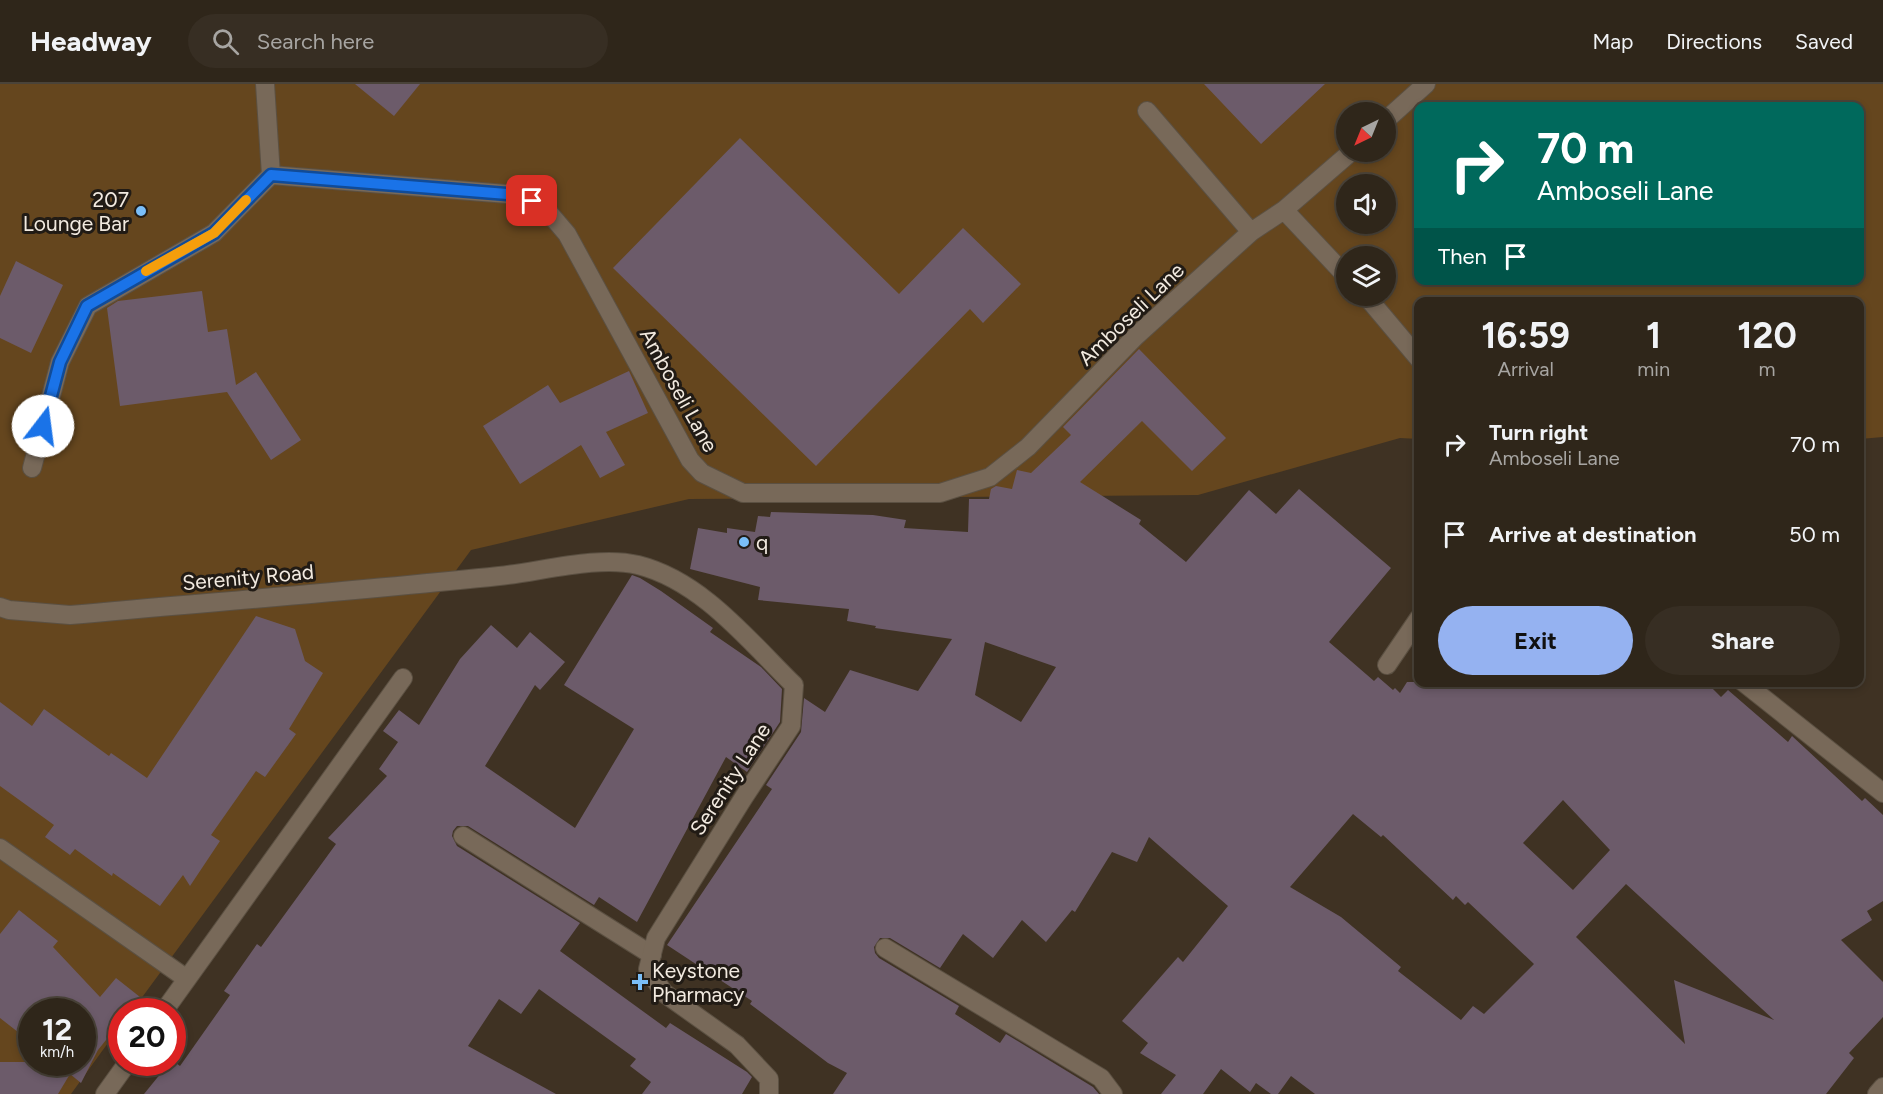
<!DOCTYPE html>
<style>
:root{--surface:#2f261a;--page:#372e23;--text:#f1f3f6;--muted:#a7a5a2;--line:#4a4339;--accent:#95b2f1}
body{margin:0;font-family:Figtree,sans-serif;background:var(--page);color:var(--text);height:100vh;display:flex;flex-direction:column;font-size:22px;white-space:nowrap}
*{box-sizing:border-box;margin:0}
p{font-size:20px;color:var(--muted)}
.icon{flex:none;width:33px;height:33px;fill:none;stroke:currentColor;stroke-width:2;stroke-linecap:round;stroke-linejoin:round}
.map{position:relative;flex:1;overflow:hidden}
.side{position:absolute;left:1414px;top:213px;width:450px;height:390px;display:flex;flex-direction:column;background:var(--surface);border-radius:12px;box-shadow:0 3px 9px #0003,0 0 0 2px var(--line)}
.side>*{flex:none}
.banner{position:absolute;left:1414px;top:18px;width:450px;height:183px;border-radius:12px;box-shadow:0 3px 9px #0003,0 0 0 2px var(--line);background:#00695c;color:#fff;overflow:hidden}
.needle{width:39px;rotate:223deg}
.tools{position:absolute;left:1336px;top:18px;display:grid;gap:12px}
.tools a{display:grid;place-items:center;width:60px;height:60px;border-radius:50%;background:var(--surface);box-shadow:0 3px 9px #0003,0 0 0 2px var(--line);font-size:30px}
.speed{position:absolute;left:18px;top:914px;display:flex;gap:12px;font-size:30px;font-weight:700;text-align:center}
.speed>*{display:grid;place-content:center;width:78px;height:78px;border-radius:50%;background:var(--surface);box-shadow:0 3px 9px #0003,0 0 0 2px var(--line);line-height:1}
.speed small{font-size:15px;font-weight:400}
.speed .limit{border:9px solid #d22;background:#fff;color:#111}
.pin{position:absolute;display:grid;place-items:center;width:51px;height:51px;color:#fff;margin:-26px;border-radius:12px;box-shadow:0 3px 9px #0006}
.me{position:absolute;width:66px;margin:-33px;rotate:15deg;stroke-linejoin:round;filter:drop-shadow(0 0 4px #0008)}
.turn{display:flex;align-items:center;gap:21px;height:126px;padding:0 24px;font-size:27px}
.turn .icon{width:78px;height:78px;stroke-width:2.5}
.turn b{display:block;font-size:42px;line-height:51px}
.then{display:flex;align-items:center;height:57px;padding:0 24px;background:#0003;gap:12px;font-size:22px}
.eta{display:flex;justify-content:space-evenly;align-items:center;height:102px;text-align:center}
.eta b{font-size:36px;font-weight:700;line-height:42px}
.action{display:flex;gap:12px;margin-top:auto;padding:12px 24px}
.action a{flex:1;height:69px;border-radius:36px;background:var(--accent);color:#111;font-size:24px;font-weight:700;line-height:69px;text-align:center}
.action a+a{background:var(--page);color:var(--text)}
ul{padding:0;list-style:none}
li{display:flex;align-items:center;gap:18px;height:90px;padding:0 24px}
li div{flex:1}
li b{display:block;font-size:22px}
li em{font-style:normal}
header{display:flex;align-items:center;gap:36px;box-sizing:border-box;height:84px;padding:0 30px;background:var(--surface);border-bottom:2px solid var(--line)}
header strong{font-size:28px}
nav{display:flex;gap:33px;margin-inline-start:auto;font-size:21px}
.search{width:420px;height:54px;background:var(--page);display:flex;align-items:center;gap:15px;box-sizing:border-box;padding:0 21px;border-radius:33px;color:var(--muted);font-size:22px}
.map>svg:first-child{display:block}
.green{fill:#65461e;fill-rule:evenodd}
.building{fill:#6c5b6a;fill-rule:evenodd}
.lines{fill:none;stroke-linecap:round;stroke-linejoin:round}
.service-casing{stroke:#5b5042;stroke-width:20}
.minor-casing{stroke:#5b5042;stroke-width:20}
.service{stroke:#786959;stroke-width:18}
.minor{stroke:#786959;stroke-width:18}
.route-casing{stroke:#114b97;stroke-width:15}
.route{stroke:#1a73e8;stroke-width:10}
.slow{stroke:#f59e0b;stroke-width:10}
.poi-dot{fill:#7abef8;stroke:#211b15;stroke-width:2}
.labels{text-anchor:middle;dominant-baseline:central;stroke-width:6;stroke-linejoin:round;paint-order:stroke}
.poi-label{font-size:21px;fill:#f2eae0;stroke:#211b15;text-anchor:start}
.street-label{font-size:21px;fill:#f2eae0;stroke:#211b15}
</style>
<header>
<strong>Headway</strong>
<div class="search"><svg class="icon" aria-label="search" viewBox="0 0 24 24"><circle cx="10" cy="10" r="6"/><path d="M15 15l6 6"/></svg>Search here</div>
<nav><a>Map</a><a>Directions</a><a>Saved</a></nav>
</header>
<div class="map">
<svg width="1883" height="1010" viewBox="0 0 1883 1010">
<rect width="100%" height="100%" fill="#3f3223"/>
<!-- green -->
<path class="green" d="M 0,0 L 1883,0 L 1883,353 L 1860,355 L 1860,218 L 1419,218 L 1419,355 L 1400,354 L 1198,411 L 689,415 L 471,466 L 132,927 L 122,927 L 121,941 L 71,1010 L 0,1010 ZM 1419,22 L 1860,22 L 1860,196 L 1419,196 ZM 1347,28 L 1386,28 L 1386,68 L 1347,68 ZM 1347,100 L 1386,100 L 1386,140 L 1347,140 ZM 1347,172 L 1386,172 L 1386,212 L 1347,212 ZM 32,927 L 82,927 L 82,978 L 32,978 Z"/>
<!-- building -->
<path class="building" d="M 355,0 L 420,0 L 394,32 Z
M 1204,0 L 1325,0 L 1261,60 Z
M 740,54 L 899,210 L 963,144 L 1021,200 L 983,239 L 970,225 L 816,382 L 613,184 Z
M 16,177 L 63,201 L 31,269 L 0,254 L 0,212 Z
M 202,207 L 208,248 L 227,245 L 236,301 L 256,288 L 301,356 L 271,376 L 227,308 L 120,322 L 107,224 L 118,217 Z
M 1139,265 L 1226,354 L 1192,387 L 1142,337 L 1080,398 L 1141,436 L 1139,440 L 1186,478 L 1249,406 L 1276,430 L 1299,405 L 1391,484 L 1329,558 L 1374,597 L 1378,593 L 1393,606 L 1395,604 L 1400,609 L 1407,598 L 1706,598 L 1721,613 L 1728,606 L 1788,658 L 1792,652 L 1862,717 L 1865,714 L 1883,731 L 1883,817 L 1867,827 L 1872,836 L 1841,856 L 1883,898 L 1883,933 L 1849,969 L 1854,974 L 1826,1010 L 1315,1010 L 1291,992 L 1278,1010 L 1271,1010 L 1256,999 L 1250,1008 L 1221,985 L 1203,1010 L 1161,1010 L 1176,991 L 1140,969 L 1148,959 L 1122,937 L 1178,873 L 1183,878 L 1228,822 L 1149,753 L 1137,778 L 1112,768 L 1075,828 L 1072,826 L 1046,858 L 1022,836 L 993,874 L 963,850 L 940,884 L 890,854 L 880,854 L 874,863 L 875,869 L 879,874 L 959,922 L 955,930 L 1000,959 L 1006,950 L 1093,1003 L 1099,1010 L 833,1010 L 847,989 L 828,979 L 750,920 L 752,917 L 667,861 L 772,705 L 766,701 L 801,648 L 804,614 L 825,628 L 850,586 L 918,607 L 952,555 L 875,544 L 876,542 L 847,537 L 849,525 L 758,516 L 760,503 L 690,485 L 698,444 L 727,449 L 727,444 L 755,448 L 758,432 L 770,433 L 771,428 L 873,431 L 906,436 L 904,444 L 968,448 L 969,415 L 989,415 L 991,405 L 996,402 L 1012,405 L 1017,386 L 1031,389 L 1071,351 L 1063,343 ZM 985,558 L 1056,583 L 1021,638 L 975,611 ZM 1563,716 L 1610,766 L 1573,806 L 1523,759 ZM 1353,730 L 1381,753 L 1383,751 L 1453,816 L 1456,812 L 1465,821 L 1468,818 L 1534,880 L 1484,930 L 1473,922 L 1461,936 L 1398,887 L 1401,883 L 1341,833 L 1290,803 ZM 1626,800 L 1774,936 L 1674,896 L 1685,960 L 1576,853 Z
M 629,287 L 648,329 L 606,348 L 625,381 L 600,394 L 581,361 L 520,400 L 483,342 L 548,301 L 560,319 Z
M 632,491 L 640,494 L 661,507 L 713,544 L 710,548 L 761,583 L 782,605 L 780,638 L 747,688 L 726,673 L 637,838 L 599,813 L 594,821 L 468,742 L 457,742 L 453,747 L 452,752 L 457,762 L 580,839 L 560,867 L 666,944 L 670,939 L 747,988 L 752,993 L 742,1010 L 642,1010 L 651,998 L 630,982 L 636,975 L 539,905 L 521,930 L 499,915 L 468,962 L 556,1010 L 144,1010 L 170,978 L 172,976 L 180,982 L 230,911 L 224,907 L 257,860 L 261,863 L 336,760 L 328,754 L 387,692 L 379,685 L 398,658 L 383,647 L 399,626 L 419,641 L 460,575 L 491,541 L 517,564 L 530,548 L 565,578 L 540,606 L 535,601 L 485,682 L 575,744 L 634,645 L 564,601 Z
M 256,532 L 295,545 L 305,577 L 323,589 L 289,645 L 296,650 L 265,693 L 256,687 L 211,751 L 220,757 L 190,802 L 183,791 L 160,822 L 113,789 L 112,792 L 75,765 L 70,771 L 45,753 L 54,741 L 0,702 L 0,618 L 32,642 L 44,625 L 109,672 L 111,669 L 147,694 Z
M 19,826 L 58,857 L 53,863 L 100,913 L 116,894 L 140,913 L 129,927 L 122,927 L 122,936 L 98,966 L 81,999 L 70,990 L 58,1010 L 0,1010 L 0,978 L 82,978 L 82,927 L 32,927 L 32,959 L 0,934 L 0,850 Z"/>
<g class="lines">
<!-- service casing -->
<g class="service-casing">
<path id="service" d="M 32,384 L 60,278 L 88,222 L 214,149 L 271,91
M 1387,581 L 1419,534
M 463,752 L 652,871"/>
</g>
<!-- minor casing -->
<g class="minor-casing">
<path id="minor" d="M 265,0 L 271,91 L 519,111 L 544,123 L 567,150 L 690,376 L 702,389 L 743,409 L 940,409 L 990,393 L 1028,363 L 1136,252 L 1251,148 L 1284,126 L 1351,68
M 1147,27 L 1251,148
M 1386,36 L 1426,0
M 1284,126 L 1347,193
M 1366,212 L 1419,275
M 0,523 L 9,526 L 70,531 C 213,518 356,507 499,492 C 540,488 598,471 638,481 C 702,497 749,557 794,601 L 791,642 L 744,713 L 656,854 L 648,885 L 664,909 L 737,961 L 769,995 L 769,1010
M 1743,598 L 1883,709
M 0,764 L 187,895
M 885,864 L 1101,994 L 1113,1010
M 164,927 L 403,594
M 105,1010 L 128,978
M 1877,1010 L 1883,1003"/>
</g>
<!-- service -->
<use href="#service" class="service"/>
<!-- minor -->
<use href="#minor" class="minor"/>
</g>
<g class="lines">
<!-- route casing -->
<g class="route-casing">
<path id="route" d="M 43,342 L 60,278 L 87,222 L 214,149 L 271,91 L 519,111 L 532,117"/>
</g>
<!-- route -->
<use href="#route" class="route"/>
<!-- slow -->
<path class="slow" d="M 146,187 L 214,149 L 246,116"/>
</g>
<!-- markers -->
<g class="poi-dot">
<circle cx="141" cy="127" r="6"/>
<circle cx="744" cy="458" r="6"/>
<path d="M637 889h6v6h6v6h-6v6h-6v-6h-6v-6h6z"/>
</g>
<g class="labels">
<!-- poi labels -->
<g class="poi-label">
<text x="129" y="115" text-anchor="end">207<tspan x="129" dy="24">Lounge Bar</tspan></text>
<text x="756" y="458">q</text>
<text x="652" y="886">Keystone<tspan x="652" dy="24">Pharmacy</tspan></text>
</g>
<!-- street labels -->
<g class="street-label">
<text transform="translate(1131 230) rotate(-44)">Amboseli Lane</text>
<text transform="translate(679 306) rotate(61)">Amboseli Lane</text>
<text transform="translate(248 493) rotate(-5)">Serenity Road</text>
<text transform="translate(730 695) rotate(-57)">Serenity Lane</text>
</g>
</g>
</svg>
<div class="tools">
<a><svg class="needle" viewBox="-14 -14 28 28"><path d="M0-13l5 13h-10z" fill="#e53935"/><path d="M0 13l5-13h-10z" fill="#a7a5a2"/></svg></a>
<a><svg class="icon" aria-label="sound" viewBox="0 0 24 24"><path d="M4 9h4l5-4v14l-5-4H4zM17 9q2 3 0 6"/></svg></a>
<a><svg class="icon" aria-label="layers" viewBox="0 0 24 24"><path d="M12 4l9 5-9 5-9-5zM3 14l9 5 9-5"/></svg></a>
</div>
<div class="speed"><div>12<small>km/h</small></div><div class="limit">20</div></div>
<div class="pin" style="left:532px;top:117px;background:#d93025"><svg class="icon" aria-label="arrive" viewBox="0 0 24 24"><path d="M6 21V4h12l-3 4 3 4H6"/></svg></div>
<svg class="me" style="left:43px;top:342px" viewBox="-20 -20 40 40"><circle r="19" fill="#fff"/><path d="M0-13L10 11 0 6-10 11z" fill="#1a73e8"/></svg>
<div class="banner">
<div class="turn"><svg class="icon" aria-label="right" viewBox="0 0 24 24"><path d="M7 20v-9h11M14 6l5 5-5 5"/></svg><div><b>70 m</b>Amboseli Lane</div></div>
<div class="then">Then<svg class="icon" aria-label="arrive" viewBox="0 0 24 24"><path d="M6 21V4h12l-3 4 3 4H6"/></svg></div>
</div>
<section class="side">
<div class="eta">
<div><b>16:59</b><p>Arrival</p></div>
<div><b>1</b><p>min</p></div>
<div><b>120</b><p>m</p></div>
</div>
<ul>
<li><svg class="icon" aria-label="right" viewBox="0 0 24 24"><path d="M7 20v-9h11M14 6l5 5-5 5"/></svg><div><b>Turn right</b><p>Amboseli Lane</p></div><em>70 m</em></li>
<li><svg class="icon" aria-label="arrive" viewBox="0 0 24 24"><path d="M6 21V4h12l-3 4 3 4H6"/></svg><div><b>Arrive at destination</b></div><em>50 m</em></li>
</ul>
<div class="action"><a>Exit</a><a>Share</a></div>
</section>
</div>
